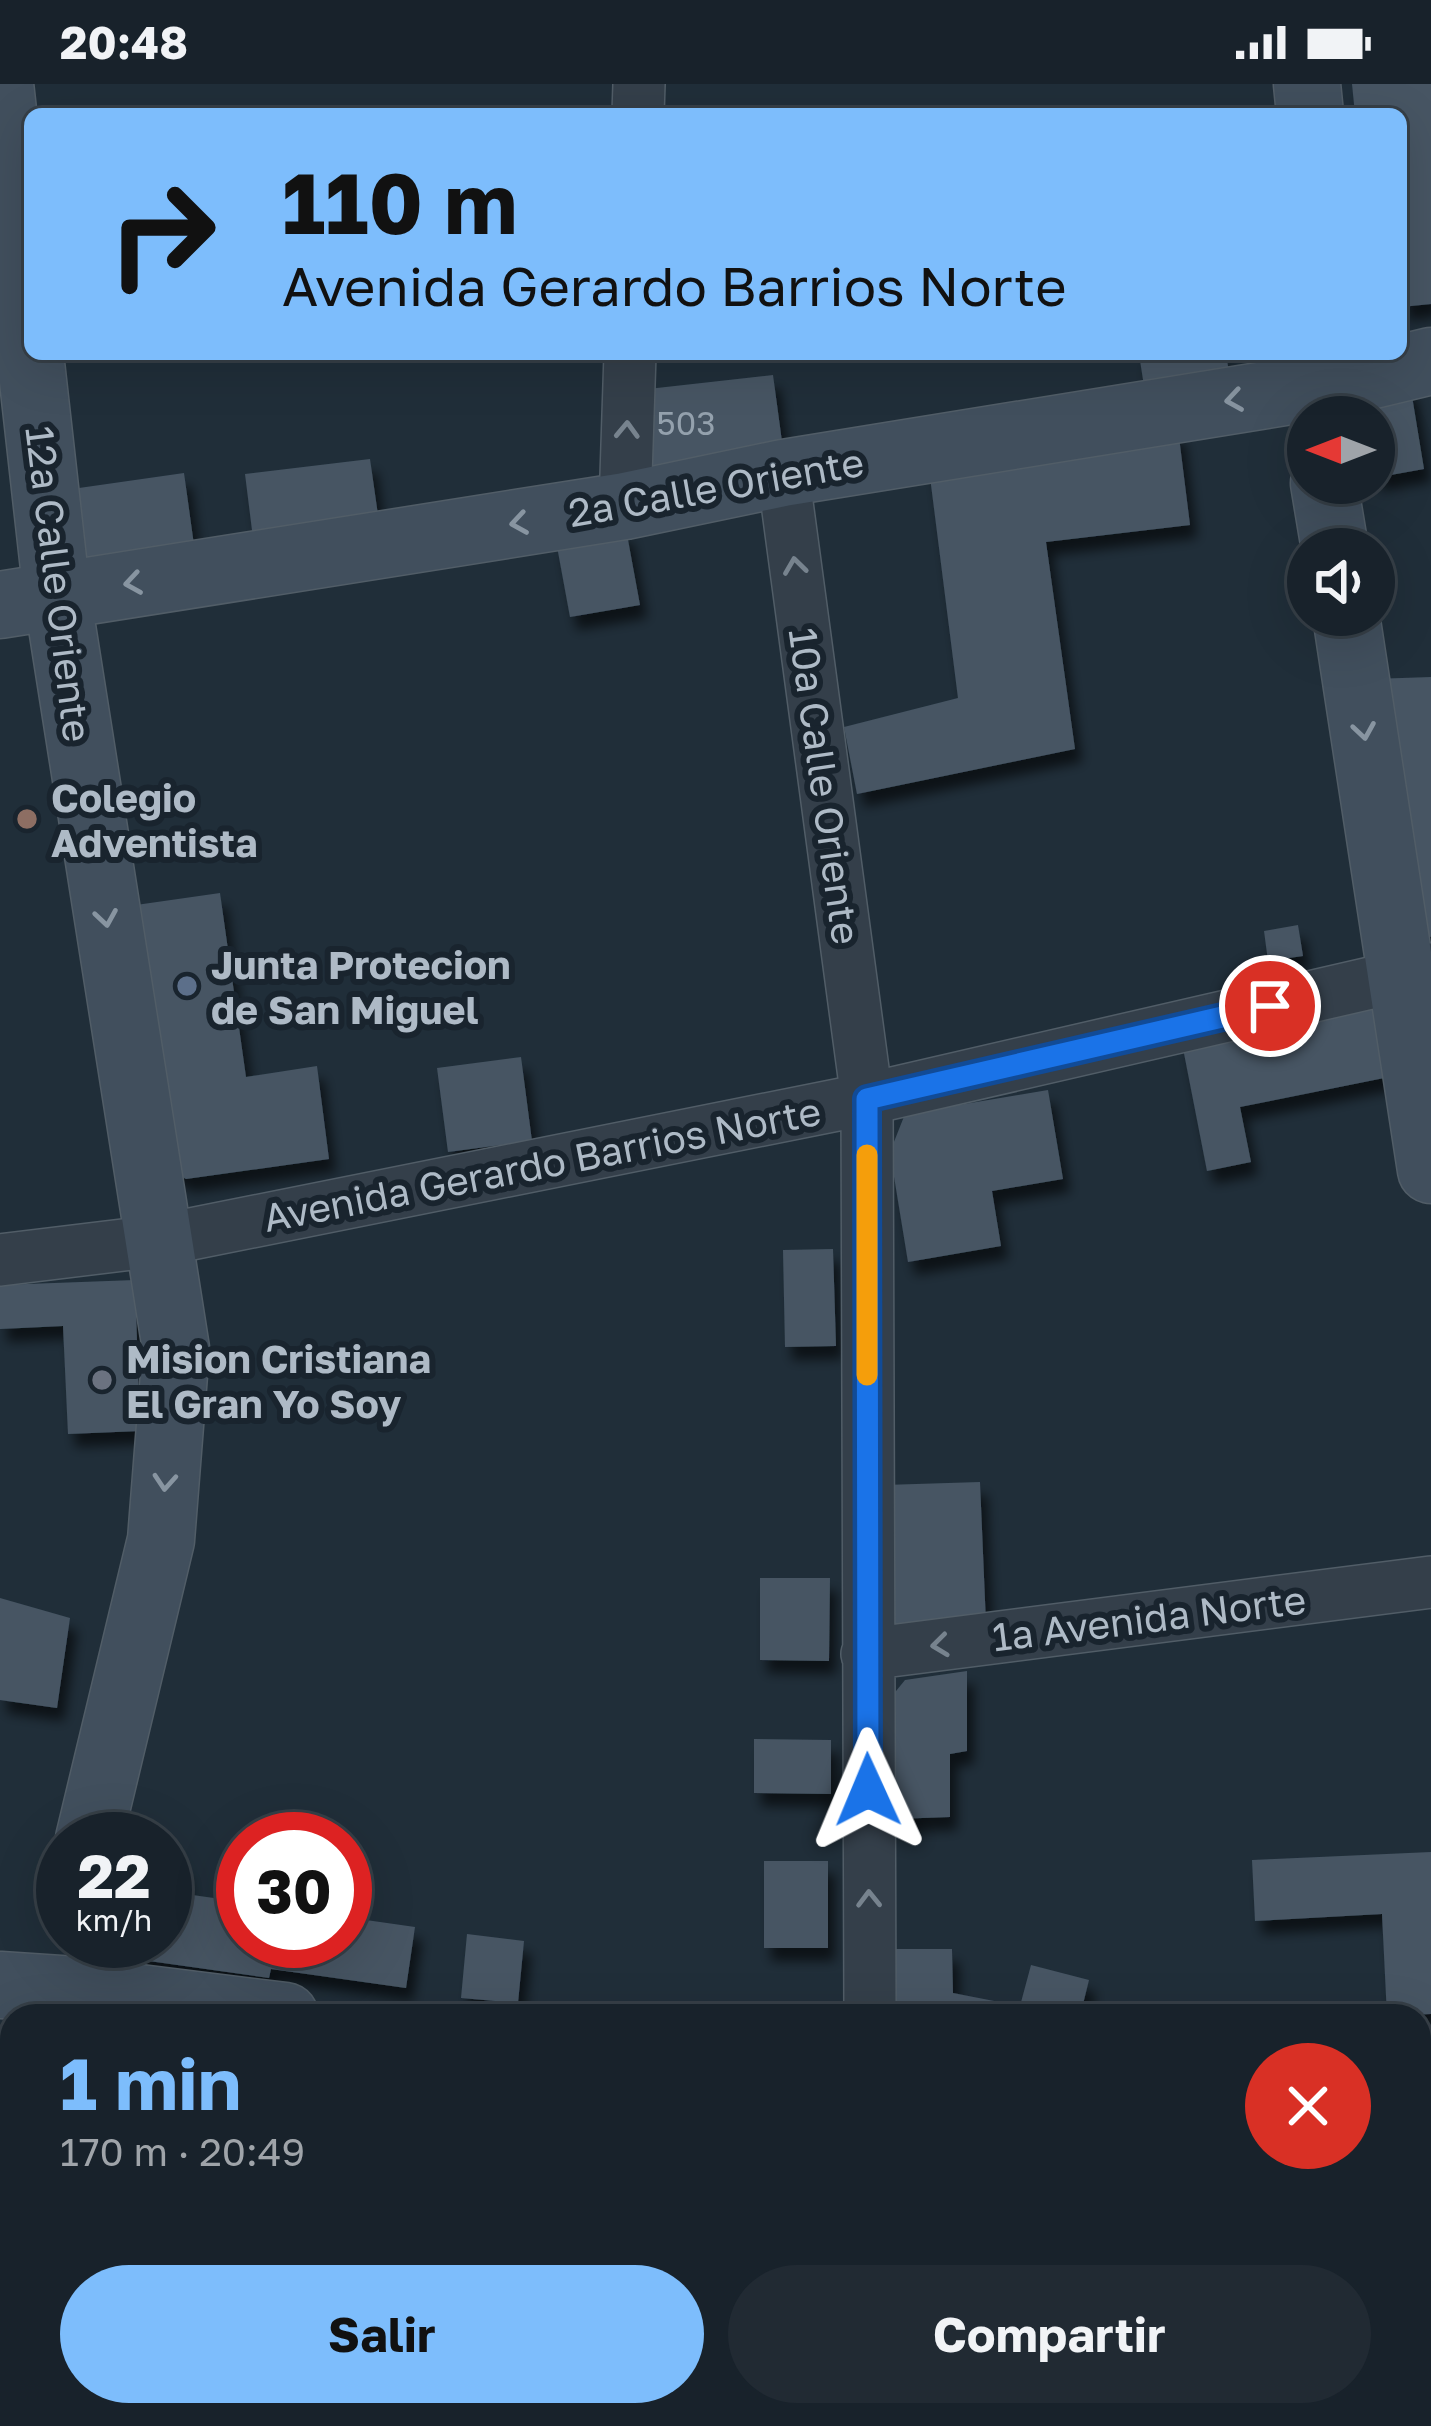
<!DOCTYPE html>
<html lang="es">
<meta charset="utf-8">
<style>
:root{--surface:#18222b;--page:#212a33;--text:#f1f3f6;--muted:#9fa4a9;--line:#363f47;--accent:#7dbdfc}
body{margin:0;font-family:"Golos Text",sans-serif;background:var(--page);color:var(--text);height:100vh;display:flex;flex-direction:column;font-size:45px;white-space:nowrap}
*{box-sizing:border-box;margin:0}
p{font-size:39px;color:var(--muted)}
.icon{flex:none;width:66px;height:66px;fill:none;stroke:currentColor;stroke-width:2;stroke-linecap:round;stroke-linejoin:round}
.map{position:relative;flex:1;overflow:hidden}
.side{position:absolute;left:0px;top:1920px;width:1431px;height:423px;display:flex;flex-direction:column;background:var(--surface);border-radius:36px 36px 0 0;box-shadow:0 12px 48px #0002,0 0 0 3px var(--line)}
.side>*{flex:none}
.top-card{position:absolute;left:24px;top:24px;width:1383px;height:252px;border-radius:18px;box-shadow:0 12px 48px #0002,0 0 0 3px var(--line);background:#7dbdfc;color:#111;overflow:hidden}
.needle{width:78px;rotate:270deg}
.controls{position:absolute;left:1287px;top:312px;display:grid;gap:24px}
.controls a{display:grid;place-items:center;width:108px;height:108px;border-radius:50%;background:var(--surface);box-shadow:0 12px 48px #0002,0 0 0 3px var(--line);font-size:60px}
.speed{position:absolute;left:36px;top:1728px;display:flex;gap:24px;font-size:60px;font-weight:700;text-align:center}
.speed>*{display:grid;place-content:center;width:156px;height:156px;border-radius:50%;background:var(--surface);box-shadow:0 12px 48px #0002,0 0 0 3px var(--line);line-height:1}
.speed small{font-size:30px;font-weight:400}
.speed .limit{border:18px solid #d22;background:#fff;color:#111}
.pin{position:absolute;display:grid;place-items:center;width:102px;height:102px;color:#fff;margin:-51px;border:6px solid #fff;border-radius:50%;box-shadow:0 3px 12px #0007}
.me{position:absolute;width:132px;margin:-66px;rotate:359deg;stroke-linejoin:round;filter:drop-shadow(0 0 9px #0008)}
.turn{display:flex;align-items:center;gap:42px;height:252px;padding:0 60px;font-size:54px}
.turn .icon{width:156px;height:156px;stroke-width:2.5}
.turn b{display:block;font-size:84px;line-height:102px}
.round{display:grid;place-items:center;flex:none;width:126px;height:126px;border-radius:63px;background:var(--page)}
.overview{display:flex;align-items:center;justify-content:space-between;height:204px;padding:0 60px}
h1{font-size:72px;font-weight:700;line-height:90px;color:var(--accent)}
.cta{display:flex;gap:24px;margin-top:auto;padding:24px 60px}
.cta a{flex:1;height:138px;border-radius:72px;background:var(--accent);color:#111;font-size:48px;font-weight:700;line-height:138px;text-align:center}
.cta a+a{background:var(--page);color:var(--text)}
.status{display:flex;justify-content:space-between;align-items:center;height:84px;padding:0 60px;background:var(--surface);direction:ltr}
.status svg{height:33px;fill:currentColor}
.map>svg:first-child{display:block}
.building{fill:#465563;filter:url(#shadow)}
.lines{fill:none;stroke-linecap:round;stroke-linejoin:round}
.street-casing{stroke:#515d67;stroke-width:54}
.secondary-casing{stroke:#515d67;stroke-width:69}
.street{stroke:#343f4a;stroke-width:51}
.secondary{stroke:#414f5d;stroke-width:66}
.oneway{stroke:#8895a1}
.oneway2{stroke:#77838e}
.route-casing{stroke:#114b97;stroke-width:30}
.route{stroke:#1a73e8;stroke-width:21}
.slow{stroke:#f59e0b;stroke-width:21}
.education-dot{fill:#8d6e63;stroke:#19242e;stroke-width:4.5}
.service-dot{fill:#5c6f8a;stroke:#19242e;stroke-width:4.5}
.worship-dot{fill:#6b7280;stroke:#19242e;stroke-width:4.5}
.labels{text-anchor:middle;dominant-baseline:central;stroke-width:12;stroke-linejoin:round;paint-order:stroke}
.number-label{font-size:33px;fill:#94a1ad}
.street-label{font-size:39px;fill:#aebac6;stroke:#19242e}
.poi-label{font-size:39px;font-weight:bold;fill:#aebac6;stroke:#19242e;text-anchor:start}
</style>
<div class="status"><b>20:48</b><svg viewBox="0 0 49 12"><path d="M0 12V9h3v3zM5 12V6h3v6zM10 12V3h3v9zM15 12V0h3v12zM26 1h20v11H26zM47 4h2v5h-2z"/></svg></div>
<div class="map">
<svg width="1431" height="2342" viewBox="0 0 1431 2342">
<defs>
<filter id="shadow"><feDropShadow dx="7" dy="13" stdDeviation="6" flood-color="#0009"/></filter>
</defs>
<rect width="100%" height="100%" fill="#202e39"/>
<!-- building -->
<path class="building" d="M 1352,0 L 1431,0 L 1431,220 L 1401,223 L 1401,30 L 1355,30 Z
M 1139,270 L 1226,270 L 1229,288 L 1144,302 Z
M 773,291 L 783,365 L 659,392 L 642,372 L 648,305 Z
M 1410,300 L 1424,385 L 1374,394 L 1374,333 L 1344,333 L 1340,314 Z
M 1178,345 L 1190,441 L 1046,458 L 1075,665 L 857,710 L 844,643 L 958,614 L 928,377 Z
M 370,375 L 379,438 L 253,454 L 245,390 Z
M 184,389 L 194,461 L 73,475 L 65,406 Z
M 626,445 L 640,521 L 570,533 L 556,457 Z
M 1431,593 L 1431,853 L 1403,839 L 1372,595 Z
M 220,809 L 246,993 L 317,982 L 329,1075 L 186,1095 L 166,1084 L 129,822 Z
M 1298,841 L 1303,872 L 1268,877 L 1264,847 Z
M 1369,915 L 1387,933 L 1394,992 L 1240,1023 L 1251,1078 L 1207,1087 L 1181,954 Z
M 521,973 L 532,1057 L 448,1068 L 437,984 Z
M 1048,1006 L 1063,1095 L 992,1107 L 1001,1162 L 908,1178 L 890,1068 L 905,1030 Z
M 833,1165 L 836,1262 L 785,1263 L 783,1166 Z
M 135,1196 L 140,1347 L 68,1350 L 63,1242 L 0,1245 L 0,1201 Z
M 980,1398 L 986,1540 L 898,1544 L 889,1534 L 884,1401 Z
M 760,1494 L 830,1494 L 829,1577 L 760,1576 Z
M 0,1514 L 70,1534 L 57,1624 L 0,1616 Z
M 967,1587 L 967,1667 L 950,1670 L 950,1733 L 895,1735 L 892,1612 L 905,1596 Z
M 754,1655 L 831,1656 L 831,1710 L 754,1709 Z
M 1431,1768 L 1431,1930 L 1387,1932 L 1382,1830 L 1255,1837 L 1252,1776 Z
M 764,1777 L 828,1777 L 828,1864 L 764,1864 Z
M 165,1779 L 184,1782 L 185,1810 L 243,1818 L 243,1857 L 345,1857 L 345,1833 L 415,1843 L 406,1904 L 271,1885 L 269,1894 L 99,1870 L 100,1857 L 165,1857 Z
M 467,1850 L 524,1857 L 518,1919 L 461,1914 Z
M 895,1865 L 952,1865 L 953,1909 L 1020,1922 L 1031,1881 L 1089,1896 L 1080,1932 L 895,1932 Z
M 1419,2190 L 1431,2194 L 1431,2342 L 1402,2342 L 1367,2332 L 1419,2331 Z
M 761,2331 L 838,2331 L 838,2342 L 761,2342 Z
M 1167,2331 L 1359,2331 L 1359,2342 L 1166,2342 Z"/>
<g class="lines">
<!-- street casing -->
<g class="street-casing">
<path id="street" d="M 638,30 L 639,0
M 783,389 L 867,1015 L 870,1932
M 625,422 L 630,270
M 0,1176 L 156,1157 L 867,1015 L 1431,885
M 867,1570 L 1431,1498
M 874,2331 L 874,2342"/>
</g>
<!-- secondary casing -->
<g class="secondary-casing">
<path id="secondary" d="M 0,0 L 30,268
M 1307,0 L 1310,30
M 30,270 L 57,511 L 176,1265 L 161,1456 L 89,1755
M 1324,399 L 1335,465
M 0,521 L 625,422 L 783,389 L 1340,299 L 1431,277
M 1346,531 L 1431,1086
M 0,1901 L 75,1906 L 285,1932
M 1419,2143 L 1431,2146
M 67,2342 L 68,2331"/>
</g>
<!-- street -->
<use href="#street" class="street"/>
<!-- secondary -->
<use href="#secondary" class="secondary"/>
</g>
<!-- one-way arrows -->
<defs><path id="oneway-chevron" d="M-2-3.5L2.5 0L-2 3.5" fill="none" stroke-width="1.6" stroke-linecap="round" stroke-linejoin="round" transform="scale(3)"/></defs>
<g class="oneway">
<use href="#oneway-chevron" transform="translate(1234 316) rotate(171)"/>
<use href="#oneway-chevron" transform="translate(519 439) rotate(171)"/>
<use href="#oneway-chevron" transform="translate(133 499) rotate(171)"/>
<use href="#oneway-chevron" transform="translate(1364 647) rotate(81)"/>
<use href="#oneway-chevron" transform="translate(106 834) rotate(81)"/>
<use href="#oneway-chevron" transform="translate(165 1398) rotate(94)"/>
</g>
<g class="oneway2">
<use href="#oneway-chevron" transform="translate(627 346) rotate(-88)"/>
<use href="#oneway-chevron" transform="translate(795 482) rotate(-98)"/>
<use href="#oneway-chevron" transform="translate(940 1561) rotate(173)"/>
<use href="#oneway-chevron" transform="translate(869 1815) rotate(-91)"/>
</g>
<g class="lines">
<!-- route casing -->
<g class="route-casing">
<path id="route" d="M 868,1706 L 867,1015 L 1270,922"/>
</g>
<!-- route -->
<use href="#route" class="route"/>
<!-- slow -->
<path class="slow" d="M 867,1071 L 867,1291"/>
</g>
<!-- markers -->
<circle class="education-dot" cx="27" cy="735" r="12"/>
<circle class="service-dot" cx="187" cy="902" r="12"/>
<circle class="worship-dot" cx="102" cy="1296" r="12"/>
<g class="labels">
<!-- number labels -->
<g class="number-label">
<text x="686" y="338">503</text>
</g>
<!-- street labels -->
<g class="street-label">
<text transform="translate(716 403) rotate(-10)">2a Calle Oriente</text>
<text transform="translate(59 500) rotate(83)">12a Calle Oriente</text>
<text transform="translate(825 702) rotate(82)">10a Calle Oriente</text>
<text transform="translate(542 1080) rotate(-11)">Avenida Gerardo Barrios Norte</text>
<text transform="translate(1149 1534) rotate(-7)">1a Avenida Norte</text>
</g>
<!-- poi labels -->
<g class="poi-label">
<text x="51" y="713">Colegio<tspan x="51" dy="45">Adventista</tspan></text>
<text x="211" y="880">Junta Protecion<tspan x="211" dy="45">de San Miguel</tspan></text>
<text x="126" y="1274">Mision Cristiana<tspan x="126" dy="45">El Gran Yo Soy</tspan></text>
</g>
</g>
</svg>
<div class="controls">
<a><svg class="needle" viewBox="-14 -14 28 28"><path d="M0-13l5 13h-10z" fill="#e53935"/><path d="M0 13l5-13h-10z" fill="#9fa4a9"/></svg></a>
<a><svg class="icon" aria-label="sound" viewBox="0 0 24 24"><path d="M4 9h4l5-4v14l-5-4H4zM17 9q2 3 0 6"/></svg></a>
</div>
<div class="speed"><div>22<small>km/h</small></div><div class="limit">30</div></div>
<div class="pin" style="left:1270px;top:922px;background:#d93025"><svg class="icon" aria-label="arrive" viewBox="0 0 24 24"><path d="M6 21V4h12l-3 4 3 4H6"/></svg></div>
<svg class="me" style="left:868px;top:1706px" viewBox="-20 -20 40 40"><path d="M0-17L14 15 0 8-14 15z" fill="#1a73e8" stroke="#fff" stroke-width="4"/></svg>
<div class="top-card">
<div class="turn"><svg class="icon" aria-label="right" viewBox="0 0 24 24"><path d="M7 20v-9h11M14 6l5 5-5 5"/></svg><div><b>110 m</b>Avenida Gerardo Barrios Norte</div></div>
</div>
<section class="side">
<div class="overview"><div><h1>1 min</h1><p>170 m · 20:49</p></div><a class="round" style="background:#d93025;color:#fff"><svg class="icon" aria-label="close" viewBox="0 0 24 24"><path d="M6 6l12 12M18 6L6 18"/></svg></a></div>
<div class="cta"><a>Salir</a><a>Compartir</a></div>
</section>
</div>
